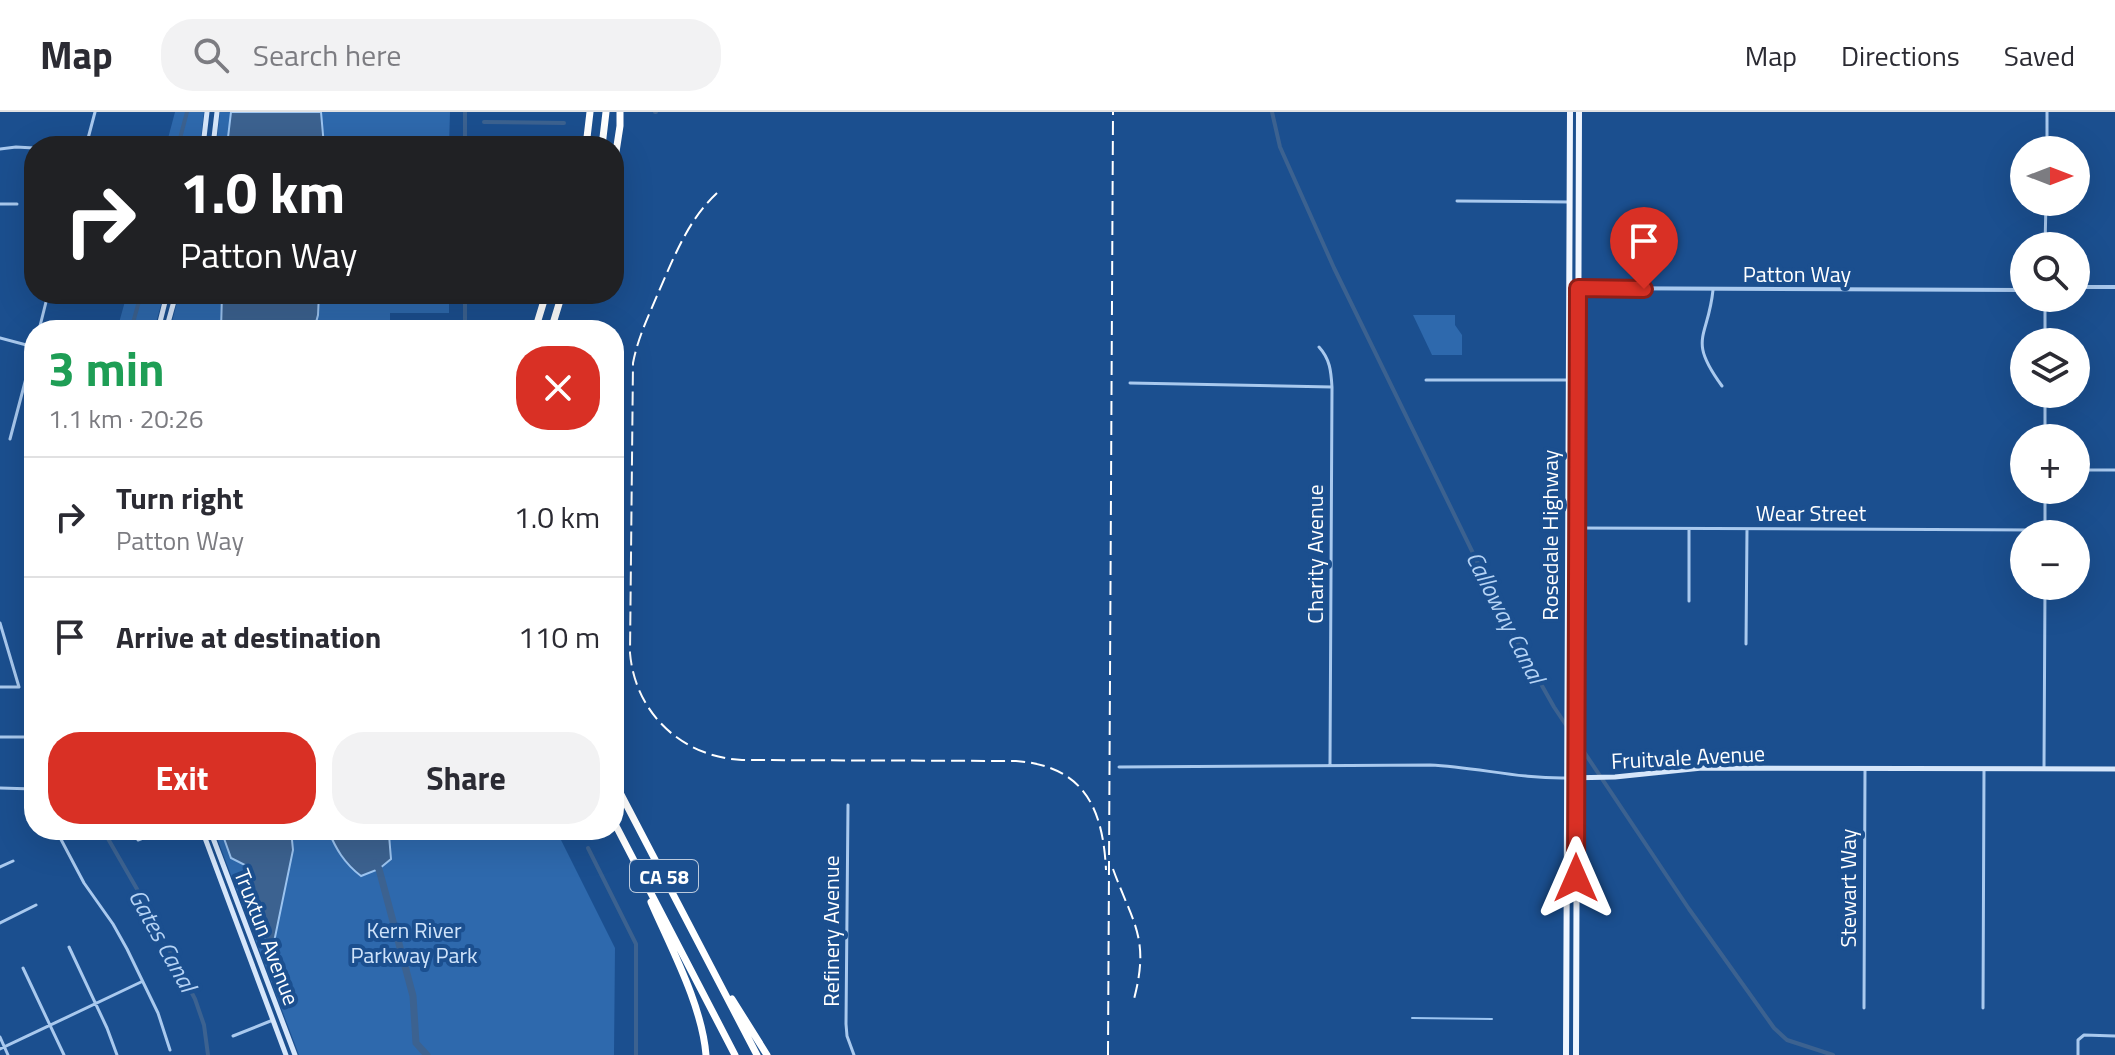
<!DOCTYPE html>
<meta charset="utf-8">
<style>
:root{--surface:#fff;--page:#f2f2f3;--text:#2b2b33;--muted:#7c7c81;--line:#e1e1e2;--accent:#d93025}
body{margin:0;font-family:"Titillium Web",sans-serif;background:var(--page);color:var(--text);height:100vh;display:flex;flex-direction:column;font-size:30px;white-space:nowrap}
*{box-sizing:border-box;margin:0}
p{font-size:26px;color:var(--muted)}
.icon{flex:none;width:44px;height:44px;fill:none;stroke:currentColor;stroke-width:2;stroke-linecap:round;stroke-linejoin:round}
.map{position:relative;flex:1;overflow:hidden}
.drawer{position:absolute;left:24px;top:208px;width:600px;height:520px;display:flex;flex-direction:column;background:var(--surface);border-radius:32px;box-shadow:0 8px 32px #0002}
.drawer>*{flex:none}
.banner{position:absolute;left:24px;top:24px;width:600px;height:168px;border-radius:32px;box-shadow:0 8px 32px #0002;background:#202124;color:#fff;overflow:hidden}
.needle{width:52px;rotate:90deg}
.tools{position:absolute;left:2010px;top:24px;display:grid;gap:16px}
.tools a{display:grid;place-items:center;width:80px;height:80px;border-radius:50%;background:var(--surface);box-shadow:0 8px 32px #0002;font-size:40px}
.pin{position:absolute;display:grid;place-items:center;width:68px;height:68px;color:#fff;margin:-82px -34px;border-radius:50% 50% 50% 0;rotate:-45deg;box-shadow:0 0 8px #0007}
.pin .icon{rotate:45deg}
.me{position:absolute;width:88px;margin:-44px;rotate:0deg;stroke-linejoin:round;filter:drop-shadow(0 0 6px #0008)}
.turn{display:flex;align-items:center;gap:28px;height:168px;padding:0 24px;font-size:36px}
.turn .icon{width:104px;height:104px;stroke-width:2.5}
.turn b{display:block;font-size:56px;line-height:68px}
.round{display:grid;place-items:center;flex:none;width:84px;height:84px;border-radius:32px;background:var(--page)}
.head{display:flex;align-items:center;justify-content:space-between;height:136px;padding:0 24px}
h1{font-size:48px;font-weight:700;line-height:60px;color:#1e9e55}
.primary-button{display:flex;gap:16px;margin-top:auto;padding:16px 24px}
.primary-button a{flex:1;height:92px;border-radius:32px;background:var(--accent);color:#fff;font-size:32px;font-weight:700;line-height:92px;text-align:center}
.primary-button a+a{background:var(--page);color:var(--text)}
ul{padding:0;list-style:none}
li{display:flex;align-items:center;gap:24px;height:120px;padding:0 24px;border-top:2px solid var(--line)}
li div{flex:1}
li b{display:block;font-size:30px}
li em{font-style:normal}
header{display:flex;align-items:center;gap:48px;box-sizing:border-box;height:112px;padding:0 40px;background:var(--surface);border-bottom:2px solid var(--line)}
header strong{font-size:38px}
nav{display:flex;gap:44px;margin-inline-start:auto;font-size:28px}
.search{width:560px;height:72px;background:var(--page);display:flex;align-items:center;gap:20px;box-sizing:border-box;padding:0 28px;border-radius:32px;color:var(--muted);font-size:30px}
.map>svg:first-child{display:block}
.green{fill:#2e69ad}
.water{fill:#3c6290;stroke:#9cc4f0;stroke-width:2}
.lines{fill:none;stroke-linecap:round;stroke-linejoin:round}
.stream{stroke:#9cc4f0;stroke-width:2}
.canal{stroke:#3c6290;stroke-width:4}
.river{stroke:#3c6290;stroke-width:7}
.minor{stroke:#a9c9ee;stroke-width:3}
.tertiary{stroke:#a9c9ee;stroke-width:4}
.secondary{stroke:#d6e6fa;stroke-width:5}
.primary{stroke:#f0f6ff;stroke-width:6}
.motorway{stroke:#fff;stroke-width:7}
.rail{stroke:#fff;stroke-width:2;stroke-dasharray:14 6;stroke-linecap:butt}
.route-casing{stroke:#8d1f18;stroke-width:20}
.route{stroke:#d93025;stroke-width:14}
.labels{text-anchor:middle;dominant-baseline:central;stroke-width:8;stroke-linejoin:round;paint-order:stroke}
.shield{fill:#1b4f8f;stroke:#bbcadd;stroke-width:2}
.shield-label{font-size:20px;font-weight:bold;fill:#fff}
.street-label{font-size:22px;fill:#fff;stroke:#1b4f8f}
.park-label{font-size:22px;fill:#cfe3fa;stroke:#1b4f8f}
.water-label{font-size:24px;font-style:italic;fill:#b5d3f5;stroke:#1b4f8f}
</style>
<header>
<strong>Map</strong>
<div class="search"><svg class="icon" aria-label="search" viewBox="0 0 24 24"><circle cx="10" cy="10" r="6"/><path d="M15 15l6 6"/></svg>Search here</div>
<nav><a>Map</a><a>Directions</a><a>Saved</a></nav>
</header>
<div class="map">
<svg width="2115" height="943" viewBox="0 0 2115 943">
<rect width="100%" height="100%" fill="#1b4f8f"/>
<!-- green -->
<path class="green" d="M 175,0 L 204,0 L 200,34 L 166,34 Z
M 220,0 L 450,0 L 449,34 L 216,34 Z
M 127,182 L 164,182 L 154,218 L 117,218 Z
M 179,182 L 449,182 L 449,201 L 390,201 L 390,218 L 170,218 Z
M 1413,203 L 1455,203 L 1455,213 L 1462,223 L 1462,243 L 1432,243 Z
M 214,718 L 556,718 L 615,836 L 614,943 L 299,943 Z"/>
<!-- water -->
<path class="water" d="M 231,0 L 321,0 L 324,34 L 227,34 Z
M 222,182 L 319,182 L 318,203 L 314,218 L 221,218 Z
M 221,718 L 291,718 L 293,738 L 273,835 L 268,836 L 245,776 L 248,770 L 249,755 L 231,746 Z
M 328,718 L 386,718 L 389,723 L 391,747 L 379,757 L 361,764 C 344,751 336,737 328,718 Z"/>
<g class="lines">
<!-- stream -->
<path class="stream" d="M 1412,906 L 1492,907"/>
<!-- canal -->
<path class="canal" d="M 655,0 L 656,0
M 1272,0 L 1280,35 L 1334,156 L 1510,517 L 1554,595 L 1689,797 L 1774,916 L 1787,928 L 1833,943
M 484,10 L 564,11
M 178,34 L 187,0
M 465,34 L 465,0
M 465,189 L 465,218
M 131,218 L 141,182
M 103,718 L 141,784 L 195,887 L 204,913 L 208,943
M 588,736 L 636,832 L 636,943"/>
<!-- river -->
<path class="river" d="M 375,751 L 379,757 L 413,884 L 416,931 L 427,943"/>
<!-- minor -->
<path class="minor" d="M 86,34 L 95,0
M 0,37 L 16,35 L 34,36
M 2047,38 L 2047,0
M 1457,89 L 1570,90
M 0,92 L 17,92
M 2045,134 L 2046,90
M 1713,178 C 1708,227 1687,226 1722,274
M 2045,186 L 2045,230
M 39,218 L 48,182
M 0,226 L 34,235
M 1319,235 C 1330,247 1331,259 1332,275 L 1330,652
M 1426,268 L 1569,268
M 1130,271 L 1332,275
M 2045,326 L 2045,282
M 10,327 L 34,236
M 2076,358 L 2115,358
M 1577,416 L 2045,418
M 1689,417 L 1689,489
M 2045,422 L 2045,378
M 0,511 L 19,575 L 0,575
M 1746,532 L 1747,417
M 0,625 L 34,625
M 1119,655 L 1430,653 C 1476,655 1520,667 1567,666
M 2044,657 L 2045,474
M 0,676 L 34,677
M 848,693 L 846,912 L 847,924 L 854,943
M 56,718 L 84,771 L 113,812 L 127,837 L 158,901 L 170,938
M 138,728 L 164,718
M 0,755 L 13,749
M 0,811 L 36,793
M 69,835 L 107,916 L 117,943
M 23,856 L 64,943
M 1864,896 L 1865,656
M 1983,896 L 1984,657
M 233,924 L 273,908
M 0,925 L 8,943
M 0,937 L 141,870
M 2078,943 L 2078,928 L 2084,923 L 2115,924"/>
<!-- tertiary -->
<path class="tertiary" d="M 2076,175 L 2115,175
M 1570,176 L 2024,178"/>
<!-- secondary -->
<path class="secondary" d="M 203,34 L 207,0
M 213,34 L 217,0
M 158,218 L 167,182
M 166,218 L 176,182
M 1567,666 L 1615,665 L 1702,656 L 2115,657
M 202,718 L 286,943
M 210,718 L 295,943"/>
<!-- primary -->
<path class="primary" d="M 1566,943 L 1570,0
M 1576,943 L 1579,0"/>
<!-- motorway -->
<path class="motorway" d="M 586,34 L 590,0
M 602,34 L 606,0
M 614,53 L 620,14 L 620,0
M 535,218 L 546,182
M 551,218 L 562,182
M 614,669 L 757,943
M 614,710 L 735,943
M 651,790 C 671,836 702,893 706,943
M 732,887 L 767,943"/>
<!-- rail -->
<path class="rail" d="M 717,81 C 688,108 675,143 659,179 C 649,203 638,225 633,251 L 630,541 C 635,601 682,645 742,648 L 1016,649 C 1084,654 1103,696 1106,758
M 1113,757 C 1133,812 1150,826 1134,887
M 1108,943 L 1113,0"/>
</g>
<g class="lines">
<!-- route casing -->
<g class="route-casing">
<path id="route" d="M 1576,766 L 1578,176 L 1644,177"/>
</g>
<!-- route -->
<use href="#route" class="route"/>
</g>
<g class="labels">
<!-- shield labels -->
<rect class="shield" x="630" y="748" width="68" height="32" rx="6"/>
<g class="shield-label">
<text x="664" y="764">CA 58</text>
</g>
<!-- street labels -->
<g class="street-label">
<text x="1797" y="162">Patton Way</text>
<text x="1811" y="401">Wear Street</text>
<text transform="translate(1550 423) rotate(-90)">Rosedale Highway</text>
<text transform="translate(1315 442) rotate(-90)">Charity Avenue</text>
<text transform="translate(1688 645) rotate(-3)">Fruitvale Avenue</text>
<text transform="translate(1848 776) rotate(-90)">Stewart Way</text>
<text transform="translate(831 819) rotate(-90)">Refinery Avenue</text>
<text transform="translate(267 825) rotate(69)">Truxtun Avenue</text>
</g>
<!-- park labels -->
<g class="park-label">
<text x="414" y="818">Kern River<tspan x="414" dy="25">Parkway Park</tspan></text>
</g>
<!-- water labels -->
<g class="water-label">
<text transform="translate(1506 505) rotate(63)">Calloway Canal</text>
<text transform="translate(163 828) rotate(61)">Gates Canal</text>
</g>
</g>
</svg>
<div class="tools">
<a><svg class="needle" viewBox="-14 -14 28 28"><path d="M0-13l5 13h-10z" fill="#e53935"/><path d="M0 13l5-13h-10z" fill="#7c7c81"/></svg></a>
<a><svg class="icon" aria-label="search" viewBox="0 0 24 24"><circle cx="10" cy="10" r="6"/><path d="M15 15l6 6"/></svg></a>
<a><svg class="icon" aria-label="layers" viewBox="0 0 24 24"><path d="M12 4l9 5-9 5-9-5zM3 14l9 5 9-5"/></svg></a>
<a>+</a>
<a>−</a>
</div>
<div class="pin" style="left:1644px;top:177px;background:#d93025"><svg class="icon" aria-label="arrive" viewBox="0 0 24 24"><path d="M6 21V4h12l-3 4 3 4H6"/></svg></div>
<svg class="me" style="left:1576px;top:766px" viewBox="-20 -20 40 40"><path d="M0-17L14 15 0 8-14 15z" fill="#d93025" stroke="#fff" stroke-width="4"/></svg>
<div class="banner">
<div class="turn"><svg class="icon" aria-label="right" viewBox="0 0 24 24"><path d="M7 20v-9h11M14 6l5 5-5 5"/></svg><div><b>1.0 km</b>Patton Way</div></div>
</div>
<section class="drawer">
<div class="head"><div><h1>3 min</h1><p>1.1 km · 20:26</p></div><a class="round" style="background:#d93025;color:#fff"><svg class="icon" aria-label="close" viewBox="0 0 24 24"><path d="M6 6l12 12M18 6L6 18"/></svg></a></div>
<ul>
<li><svg class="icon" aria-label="right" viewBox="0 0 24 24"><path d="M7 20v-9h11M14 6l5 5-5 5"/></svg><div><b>Turn right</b><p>Patton Way</p></div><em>1.0 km</em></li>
<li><svg class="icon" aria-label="arrive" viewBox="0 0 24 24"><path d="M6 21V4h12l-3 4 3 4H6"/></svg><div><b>Arrive at destination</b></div><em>110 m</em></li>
</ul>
<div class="primary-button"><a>Exit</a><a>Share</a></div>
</section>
</div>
